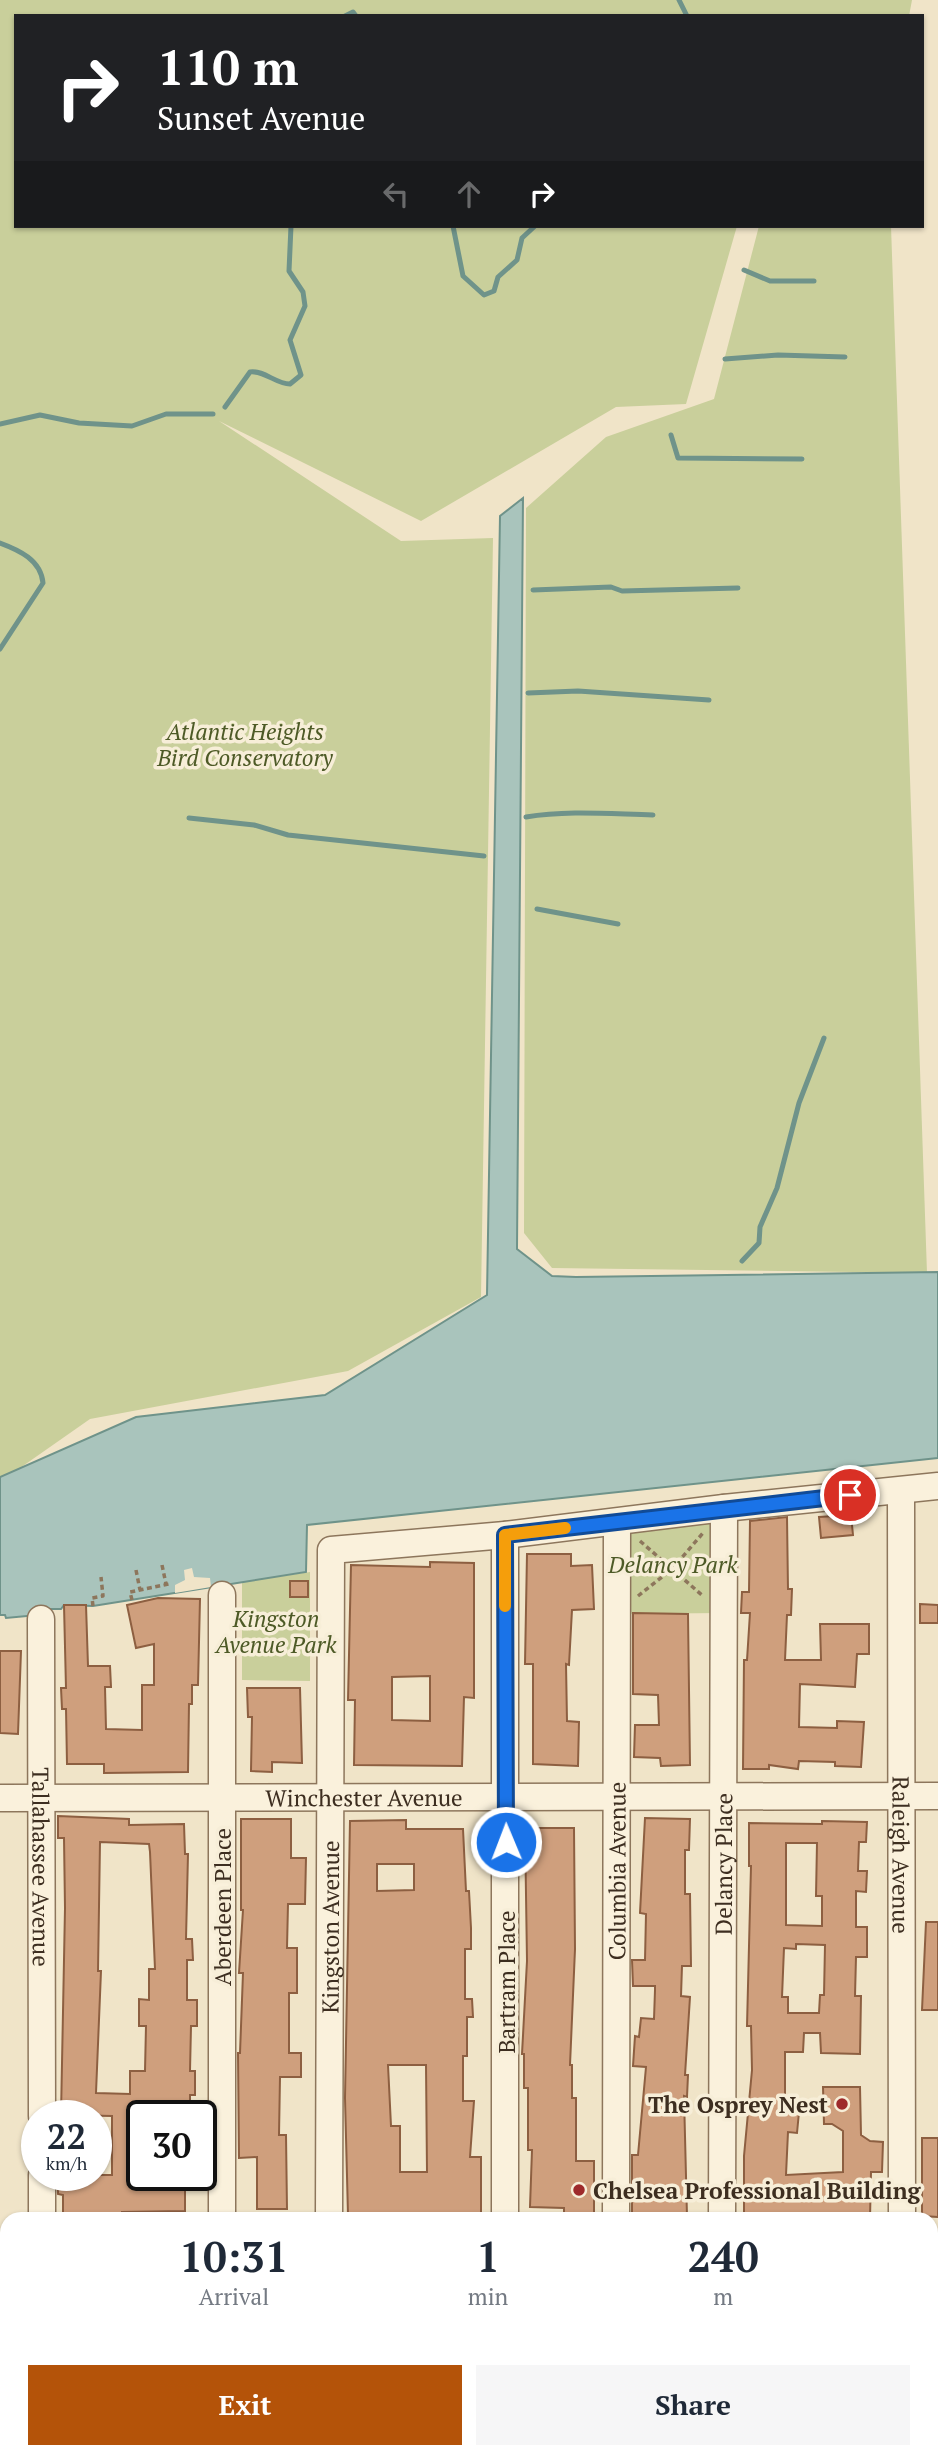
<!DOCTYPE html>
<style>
:root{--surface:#fff;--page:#f6f6f7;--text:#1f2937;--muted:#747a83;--accent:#b45309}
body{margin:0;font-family:"PT Serif",serif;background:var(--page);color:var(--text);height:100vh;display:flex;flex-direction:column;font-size:26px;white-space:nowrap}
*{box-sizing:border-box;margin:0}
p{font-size:23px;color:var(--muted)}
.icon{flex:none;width:38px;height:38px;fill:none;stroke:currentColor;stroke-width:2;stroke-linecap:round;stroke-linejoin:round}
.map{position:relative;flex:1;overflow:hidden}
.details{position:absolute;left:0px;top:2212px;width:938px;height:247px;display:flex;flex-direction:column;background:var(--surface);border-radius:21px 21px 0 0;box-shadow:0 2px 5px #0004}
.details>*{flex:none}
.top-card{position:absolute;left:14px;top:14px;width:910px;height:214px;border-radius:0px;box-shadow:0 2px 5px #0004;background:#202124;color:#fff;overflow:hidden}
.speed{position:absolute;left:21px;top:2100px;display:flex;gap:14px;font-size:35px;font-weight:700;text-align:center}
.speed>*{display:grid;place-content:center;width:91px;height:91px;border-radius:50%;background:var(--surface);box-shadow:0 2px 5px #0004;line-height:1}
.speed small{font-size:18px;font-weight:400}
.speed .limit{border:4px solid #111;border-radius:10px;background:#fff;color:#111}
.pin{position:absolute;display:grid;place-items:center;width:60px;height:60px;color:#fff;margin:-30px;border:4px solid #fff;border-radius:50%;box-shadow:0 2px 7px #0007}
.me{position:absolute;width:77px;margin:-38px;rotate:359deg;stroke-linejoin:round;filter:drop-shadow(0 0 5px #0008)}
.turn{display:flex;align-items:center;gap:24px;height:147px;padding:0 28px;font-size:32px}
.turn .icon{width:91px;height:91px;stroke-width:2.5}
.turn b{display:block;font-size:49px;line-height:60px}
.lanes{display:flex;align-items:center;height:66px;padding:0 28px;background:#0003;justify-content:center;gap:35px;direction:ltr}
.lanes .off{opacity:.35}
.eta{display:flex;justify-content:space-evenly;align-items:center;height:119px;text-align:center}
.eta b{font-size:42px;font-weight:800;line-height:49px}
.button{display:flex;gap:14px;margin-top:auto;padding:14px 28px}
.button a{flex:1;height:80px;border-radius:0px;background:var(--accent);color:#fff;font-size:28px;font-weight:800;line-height:80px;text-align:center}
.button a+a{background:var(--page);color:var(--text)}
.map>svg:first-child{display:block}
.green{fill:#c9cf9b}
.water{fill:#a9c4bc;stroke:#6f938a;stroke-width:2}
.pier{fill:#f0e4c8}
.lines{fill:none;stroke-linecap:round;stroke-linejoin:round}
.stream{stroke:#6f938a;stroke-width:5}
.building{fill:#cf9f7d;stroke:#8d5f41;stroke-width:2;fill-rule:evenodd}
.minor-casing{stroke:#8d765c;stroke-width:29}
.major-casing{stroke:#5b4430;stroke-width:36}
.path{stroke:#8d765c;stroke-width:3.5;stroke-dasharray:5 3.5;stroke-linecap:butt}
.minor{stroke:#faf1dc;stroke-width:26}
.major{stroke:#f3d9a0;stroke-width:33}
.route-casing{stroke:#114b97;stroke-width:18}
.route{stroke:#1a73e8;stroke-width:12}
.slow{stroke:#f59e0b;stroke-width:12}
.poi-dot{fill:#9e2a2b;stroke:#f7eed8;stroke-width:2.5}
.labels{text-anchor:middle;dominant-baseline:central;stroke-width:7;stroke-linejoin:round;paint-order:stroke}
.park-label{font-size:23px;font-style:italic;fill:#4d5a26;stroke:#f7eed8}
.street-label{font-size:23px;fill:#3d2e20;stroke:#f7eed8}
.poi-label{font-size:23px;font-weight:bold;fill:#3d2e20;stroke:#f7eed8;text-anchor:end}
</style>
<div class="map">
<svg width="938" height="2458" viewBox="0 0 938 2458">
<rect width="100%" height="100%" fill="#f0e4c8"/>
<!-- green -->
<path class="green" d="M 0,0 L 912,0 L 909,16 L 16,16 L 16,226 L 737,226 L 686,404 L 616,407 L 421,521 L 219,421 L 401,541 L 493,538 L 481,1297 L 348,1371 L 90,1419 L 0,1482 Z
M 759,226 L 891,226 L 927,1273 L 552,1268 L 524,1233 L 526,508 L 606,437 L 714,399 Z
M 724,1508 L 723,1613 L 616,1614 L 617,1522 Z
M 310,1572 L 310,1681 L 242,1680 L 242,1582 Z"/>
<!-- water -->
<path class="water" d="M 523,498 L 517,1249 L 552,1276 L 576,1277 L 938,1272 L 938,1458 L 307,1525 L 306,1572 L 93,1606 L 64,1605 L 61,1609 L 49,1609 L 48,1614 L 6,1618 L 5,1615 L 0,1615 L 0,1477 L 136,1417 L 325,1395 L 487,1295 L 500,516 Z"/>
<!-- pier -->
<path class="pier" d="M 192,1568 L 194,1577 L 210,1578 L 211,1587 L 175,1593 L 175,1585 L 185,1580 L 184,1570 Z"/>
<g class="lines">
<!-- stream -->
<path class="stream" d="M 679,0 L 687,16
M 345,16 L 353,12 L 356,16
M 453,226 L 463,276 L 484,295 L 494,291 L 498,277 L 517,260 L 522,238 L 535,226
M 744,270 L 770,281 L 814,281
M 725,359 L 778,355 L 845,357
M 225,407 L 250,372 C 264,370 276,384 290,384 L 301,375 L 290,340 L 305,306 L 303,292 L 289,271 L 291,226
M 0,424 L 40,415 L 79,423 L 132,426 L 166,414 L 213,414
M 671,435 L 678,458 L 802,459
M 0,543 C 19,550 41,560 43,583 L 0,649
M 533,590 L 611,587 L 622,591 L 738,588
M 528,693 L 578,691 L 709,700
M 526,817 C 567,810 610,814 653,815
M 189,818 L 254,825 L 288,835 L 484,856
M 537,909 L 618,924
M 742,1261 L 759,1243 L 760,1227 L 777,1188 L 799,1103 L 824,1038"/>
</g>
<!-- building -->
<path class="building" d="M 851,1515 L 853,1535 L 821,1538 L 819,1517 Z
M 787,1517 L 788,1589 L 792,1589 L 791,1615 L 787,1615 L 785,1660 L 821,1660 L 820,1624 L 869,1624 L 869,1654 L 857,1654 L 855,1687 L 800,1684 L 799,1727 L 837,1728 L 837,1721 L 864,1722 L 861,1767 L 835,1766 L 835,1762 L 799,1761 L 798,1769 L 769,1765 L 769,1769 L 743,1769 L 744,1660 L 747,1660 L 750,1613 L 741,1613 L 742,1592 L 749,1592 L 750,1521 Z
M 527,1554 L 571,1554 L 571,1566 L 592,1565 L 594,1609 L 572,1610 L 569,1665 L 566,1664 L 567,1721 L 579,1722 L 578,1766 L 533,1764 L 533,1664 L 525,1664 Z
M 430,1562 L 474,1563 L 474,1698 L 464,1697 L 462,1766 L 354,1765 L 355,1700 L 348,1700 L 351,1565 L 430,1567 ZM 430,1676 L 430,1721 L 392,1720 L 392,1677 Z
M 290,1581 L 308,1581 L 308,1597 L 290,1597 Z
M 158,1598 L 200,1599 L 198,1685 L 192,1685 L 192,1704 L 189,1704 L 188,1772 L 104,1773 L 104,1764 L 67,1764 L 66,1709 L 62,1709 L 61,1688 L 66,1688 L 64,1605 L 86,1605 L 88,1666 L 110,1666 L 111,1687 L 105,1687 L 106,1729 L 142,1730 L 142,1685 L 154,1685 L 154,1644 L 136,1648 L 127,1605 Z
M 920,1604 L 938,1605 L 938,1623 L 920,1623 Z
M 633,1613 L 688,1614 L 690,1765 L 661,1766 L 660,1758 L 634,1757 L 635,1725 L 659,1725 L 658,1695 L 633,1694 Z
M 0,1651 L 21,1651 L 18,1734 L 0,1733 Z
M 247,1688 L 300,1688 L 302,1763 L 272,1762 L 272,1772 L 251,1771 L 252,1717 L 248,1717 Z
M 58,1816 L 129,1819 L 129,1825 L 184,1824 L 185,1854 L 188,1854 L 186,1939 L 192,1939 L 193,1960 L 187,1960 L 187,2000 L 197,2000 L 197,2026 L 191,2026 L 190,2071 L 195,2071 L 195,2095 L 190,2095 L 190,2116 L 128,2116 L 128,2149 L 142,2149 L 142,2175 L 177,2175 L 177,2180 L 185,2180 L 185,2211 L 122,2212 L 122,2217 L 63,2216 L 63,2195 L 58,2194 L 58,2179 L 62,2179 L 62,2175 L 112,2175 L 112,2116 L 61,2115 L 65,1908 L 64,1838 L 58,1838 ZM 100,1842 L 149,1844 L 150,1852 L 155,1969 L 149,1969 L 149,2000 L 139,1999 L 139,2026 L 146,2026 L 145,2071 L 130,2071 L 130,2094 L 96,2093 L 101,1971 L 98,1971 Z
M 645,1818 L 690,1819 L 689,1850 L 685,1850 L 685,1894 L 690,1894 L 691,1966 L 682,1966 L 681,1996 L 690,1997 L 685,2075 L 688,2075 L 687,2097 L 684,2096 L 687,2216 L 632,2214 L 632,2155 L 638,2155 L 646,2067 L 633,2066 L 635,2036 L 639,2037 L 641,2018 L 654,2019 L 655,1990 L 655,1986 L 633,1986 L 632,1960 L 645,1960 L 646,1914 L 640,1913 Z
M 241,1819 L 291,1819 L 291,1858 L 306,1858 L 305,1904 L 288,1904 L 287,1948 L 297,1948 L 297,1993 L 289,1993 L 289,2053 L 301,2053 L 301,2077 L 280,2077 L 279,2135 L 286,2135 L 287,2209 L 257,2209 L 257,2157 L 239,2158 L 238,2053 L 240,2053 L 243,1973 L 239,1973 L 243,1910 L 241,1910 Z
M 406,1820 L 406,1829 L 463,1829 L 466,1891 L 469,1891 L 471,1928 L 471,1949 L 465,1949 L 465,1999 L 472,1999 L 473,2017 L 467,2017 L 467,2056 L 463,2056 L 463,2101 L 474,2101 L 470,2157 L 481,2157 L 481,2219 L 348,2215 L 345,2098 L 350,1821 ZM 377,1864 L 414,1864 L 414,1890 L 377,1891 ZM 388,2065 L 426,2065 L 427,2172 L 400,2172 L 400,2126 L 391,2126 Z
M 822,1821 L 867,1822 L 866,1842 L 859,1842 L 858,1871 L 867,1871 L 866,1892 L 856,1891 L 856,1927 L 867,1927 L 867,1957 L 856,1957 L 855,1996 L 861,1996 L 860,2054 L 821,2053 L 820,2033 L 804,2033 L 803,2052 L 785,2052 L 785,2111 L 799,2112 L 797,2133 L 788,2132 L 786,2175 L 843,2172 L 843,2131 L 832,2124 L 824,2124 L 823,2087 L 860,2087 L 861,2135 L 870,2141 L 883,2142 L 882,2172 L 871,2172 L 870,2219 L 847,2219 L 847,2215 L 744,2217 L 744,2156 L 752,2070 L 751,2026 L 747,2026 L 751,1866 L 749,1866 L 749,1823 L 822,1824 ZM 786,1843 L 817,1843 L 816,1896 L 822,1896 L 822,1926 L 786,1925 ZM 796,1944 L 825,1945 L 824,1995 L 820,1995 L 819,2013 L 788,2013 L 788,1997 L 782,1997 L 784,1948 L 796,1949 Z
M 525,1828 L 574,1828 L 575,1949 L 570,2065 L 572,2065 L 572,2098 L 576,2098 L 576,2161 L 594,2161 L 594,2219 L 564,2219 L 564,2208 L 530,2207 L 532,2150 L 528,2150 L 528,2088 L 524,2088 L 524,2054 L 522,2054 L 527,1961 Z
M 926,1922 L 938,1922 L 938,2010 L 922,2010 Z
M 922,2138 L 938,2138 L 938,2217 L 922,2216 Z"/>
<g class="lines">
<!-- minor casing -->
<g class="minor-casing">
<g id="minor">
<path id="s1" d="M 901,1491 L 902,2219"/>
<path id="s2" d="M 41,1619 L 42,2116"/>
<path id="s3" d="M 0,1798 L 938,1796"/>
<path d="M 42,2219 L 42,2175"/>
<path d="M 222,2219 L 222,1595"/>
<path id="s4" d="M 329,2219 L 331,1550 L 505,1535 L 724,1508 L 938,1486"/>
<path d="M 505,2219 L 505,1535"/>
<path id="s5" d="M 616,2219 L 617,1522"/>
<path id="s6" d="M 722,2219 L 724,1508"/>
<path d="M 222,2452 L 222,2458"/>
<path d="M 43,2458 L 43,2452"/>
<path d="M 329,2458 L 329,2452"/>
<path d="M 505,2458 L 505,2452"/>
<path d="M 616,2458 L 616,2452"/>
<path d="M 722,2458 L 722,2452"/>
<path d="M 902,2458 L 902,2452"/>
</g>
</g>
<!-- major casing -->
<g class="major-casing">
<path id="major" d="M 0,2254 L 7,2254
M 931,2255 L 938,2255"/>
</g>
<!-- path -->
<path class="path" d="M 922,186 L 924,186
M 640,1541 L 703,1596
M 162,1565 L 166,1584
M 136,1570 L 140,1590
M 638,1596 L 672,1569 L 703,1533
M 132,1600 L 130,1592 L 169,1584
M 93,1606 L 92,1598 L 103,1596 L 101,1577"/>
<!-- minor -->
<use href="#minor" class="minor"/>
<!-- major -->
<use href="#major" class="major"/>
</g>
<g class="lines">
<!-- route casing -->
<g class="route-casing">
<path id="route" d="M 506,1842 L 505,1535 L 850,1495"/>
</g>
<!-- route -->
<use href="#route" class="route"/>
<!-- slow -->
<path class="slow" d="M 505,1606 L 505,1535 L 565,1528"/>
</g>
<!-- markers -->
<g class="poi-dot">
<circle cx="842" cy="2104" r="7"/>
<circle cx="579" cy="2190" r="7"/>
</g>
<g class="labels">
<!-- park labels -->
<g class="park-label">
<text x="245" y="731">Atlantic Heights<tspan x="245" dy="26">Bird Conservatory</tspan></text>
<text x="673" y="1564">Delancy Park</text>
<text x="276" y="1618">Kingston<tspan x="276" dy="26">Avenue Park</tspan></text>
</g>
<!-- street labels -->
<g class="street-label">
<text stroke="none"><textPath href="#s3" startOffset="364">Winchester Avenue</textPath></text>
<text stroke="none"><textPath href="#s1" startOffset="364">Raleigh Avenue</textPath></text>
<text stroke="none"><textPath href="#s6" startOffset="355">Delancy Place</textPath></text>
<text stroke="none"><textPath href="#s2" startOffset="248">Tallahassee Avenue</textPath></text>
<text stroke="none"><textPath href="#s5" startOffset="348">Columbia Avenue</textPath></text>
<text transform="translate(222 1907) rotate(-90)">Aberdeen Place</text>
<text stroke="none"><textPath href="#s4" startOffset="292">Kingston Avenue</textPath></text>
<text transform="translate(506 1982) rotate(-90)">Bartram Place</text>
</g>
<!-- poi labels -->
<g class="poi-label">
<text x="828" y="2104">The Osprey Nest</text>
<text x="593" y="2190" text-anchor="start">Chelsea Professional Building</text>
</g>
</g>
</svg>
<div class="speed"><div>22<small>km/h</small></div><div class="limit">30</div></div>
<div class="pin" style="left:850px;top:1495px;background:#d93025"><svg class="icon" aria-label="arrive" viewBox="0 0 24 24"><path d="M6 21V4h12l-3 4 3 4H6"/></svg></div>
<svg class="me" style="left:506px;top:1842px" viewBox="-20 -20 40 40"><circle r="17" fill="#1a73e8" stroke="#fff" stroke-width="3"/><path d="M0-11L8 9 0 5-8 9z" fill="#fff"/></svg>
<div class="top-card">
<div class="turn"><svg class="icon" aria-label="right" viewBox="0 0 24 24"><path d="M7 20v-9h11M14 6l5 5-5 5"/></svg><div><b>110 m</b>Sunset Avenue</div></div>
<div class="lanes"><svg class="icon off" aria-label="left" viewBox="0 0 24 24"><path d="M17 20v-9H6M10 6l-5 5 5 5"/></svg><svg class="icon off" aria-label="ahead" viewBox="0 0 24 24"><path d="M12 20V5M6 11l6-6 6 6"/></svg><svg class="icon" aria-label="right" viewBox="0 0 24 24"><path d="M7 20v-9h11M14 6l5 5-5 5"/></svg></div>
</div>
<section class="details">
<div class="eta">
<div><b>10:31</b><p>Arrival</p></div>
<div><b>1</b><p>min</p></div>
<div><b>240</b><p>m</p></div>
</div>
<div class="button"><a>Exit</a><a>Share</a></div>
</section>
</div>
